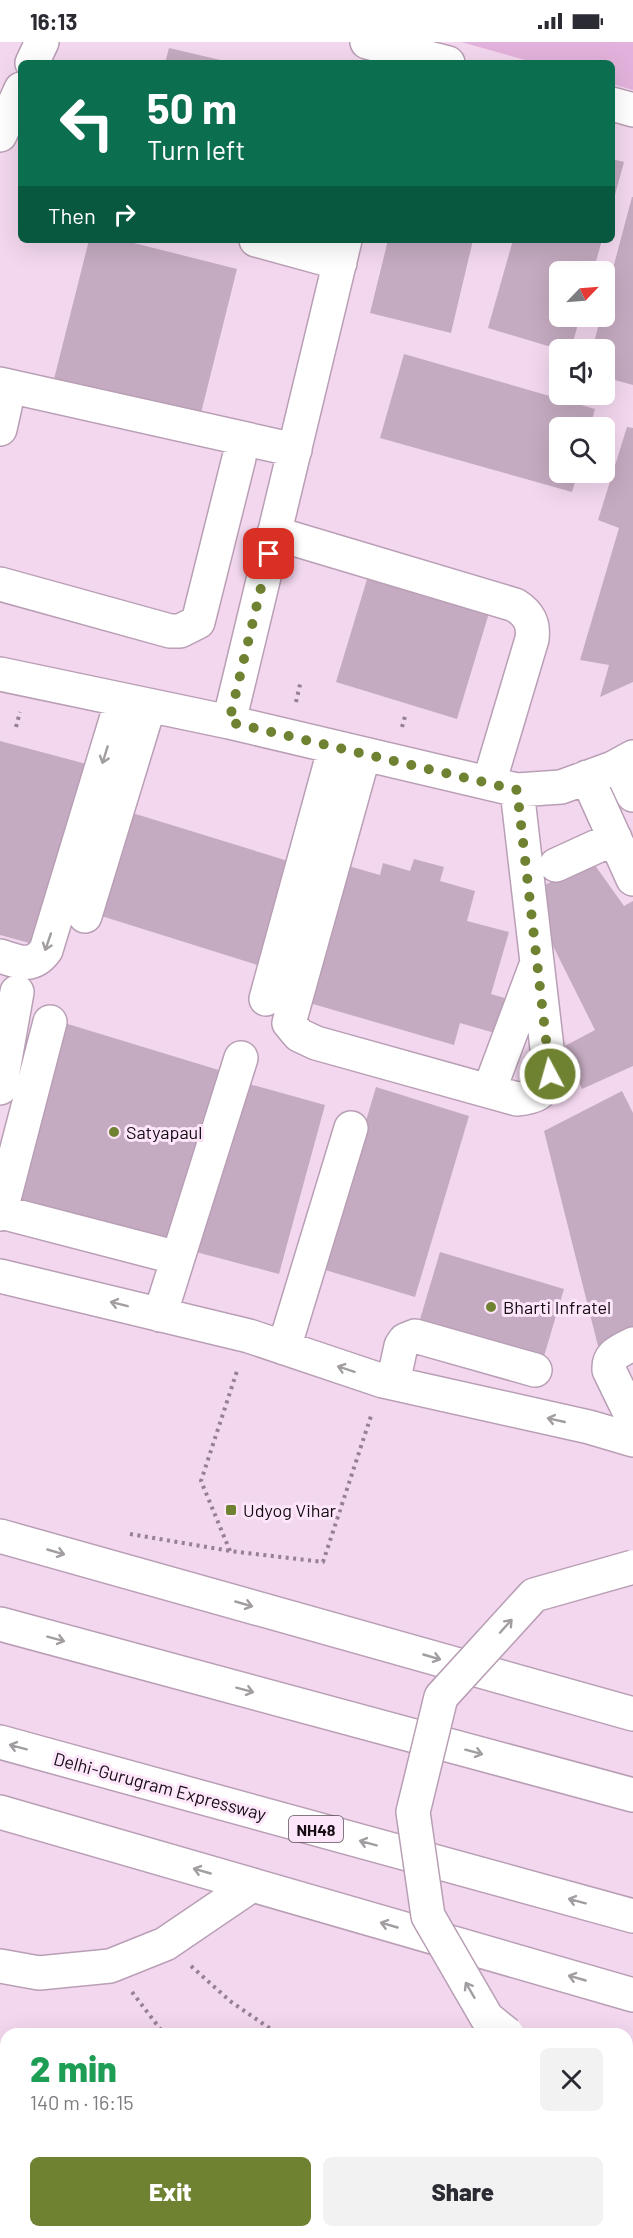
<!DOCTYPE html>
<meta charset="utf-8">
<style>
:root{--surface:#fff;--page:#f2f2f3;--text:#2b2b33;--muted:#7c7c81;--accent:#6f8232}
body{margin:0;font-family:Barlow,sans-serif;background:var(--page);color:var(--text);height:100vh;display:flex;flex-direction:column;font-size:22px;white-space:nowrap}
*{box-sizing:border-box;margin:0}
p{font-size:20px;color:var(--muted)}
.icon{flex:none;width:33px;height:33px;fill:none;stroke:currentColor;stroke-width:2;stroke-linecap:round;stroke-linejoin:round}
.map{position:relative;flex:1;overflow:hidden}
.drawer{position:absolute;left:0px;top:1986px;width:633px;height:210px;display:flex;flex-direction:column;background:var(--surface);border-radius:18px 18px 0 0;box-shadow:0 6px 24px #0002}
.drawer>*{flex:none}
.hud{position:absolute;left:18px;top:18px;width:597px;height:183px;border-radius:9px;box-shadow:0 6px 24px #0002;background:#0b6e4f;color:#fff;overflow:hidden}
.needle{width:39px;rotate:65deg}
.controls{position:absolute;left:549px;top:219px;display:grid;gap:12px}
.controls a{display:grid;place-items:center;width:66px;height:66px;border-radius:9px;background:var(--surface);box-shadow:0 6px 24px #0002;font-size:30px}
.pin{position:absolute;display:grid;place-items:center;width:51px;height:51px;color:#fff;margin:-26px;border-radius:12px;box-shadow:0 3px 9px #0006}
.me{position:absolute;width:66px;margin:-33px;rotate:354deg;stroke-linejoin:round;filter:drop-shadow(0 0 4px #0008)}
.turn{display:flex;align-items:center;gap:21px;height:126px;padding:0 30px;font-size:27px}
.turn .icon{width:78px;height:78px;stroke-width:2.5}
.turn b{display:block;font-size:42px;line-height:51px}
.then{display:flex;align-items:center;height:57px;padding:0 30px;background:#0003;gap:12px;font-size:22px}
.round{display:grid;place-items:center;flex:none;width:63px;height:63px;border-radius:9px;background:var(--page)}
.headline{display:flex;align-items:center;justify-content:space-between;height:102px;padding:0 30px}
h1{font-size:36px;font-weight:800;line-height:45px;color:#1e9e55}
.primary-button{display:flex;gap:12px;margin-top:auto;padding:12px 30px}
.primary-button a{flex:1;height:69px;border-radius:9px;background:var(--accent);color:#fff;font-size:24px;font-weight:800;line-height:69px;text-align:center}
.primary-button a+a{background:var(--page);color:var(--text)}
.status{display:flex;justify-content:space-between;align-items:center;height:42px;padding:0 30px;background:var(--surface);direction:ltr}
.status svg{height:16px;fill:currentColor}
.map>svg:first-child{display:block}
.built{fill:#ebc9e6}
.green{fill:#e3b2dc}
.building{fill:#c5abc1}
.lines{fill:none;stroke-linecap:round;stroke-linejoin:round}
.minor-casing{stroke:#b99fb5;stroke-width:36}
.major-casing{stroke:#b99fb5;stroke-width:36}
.highway-casing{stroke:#b99fb5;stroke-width:36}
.path{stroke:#958192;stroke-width:4;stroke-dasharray:3 4.5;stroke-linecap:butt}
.minor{stroke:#fff;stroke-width:33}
.major{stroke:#fff;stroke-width:33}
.highway{stroke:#fff;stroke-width:33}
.major-bridge-casing{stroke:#b99fb5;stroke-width:36;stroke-linecap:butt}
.major-bridge{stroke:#fff;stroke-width:33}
.oneway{stroke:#a19da1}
.route{stroke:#6f8232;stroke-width:10;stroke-dasharray:0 18}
.poi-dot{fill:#6f8232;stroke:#fde6f9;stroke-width:2}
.labels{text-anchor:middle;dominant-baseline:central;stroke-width:6;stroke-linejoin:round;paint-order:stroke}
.shield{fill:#fde6f9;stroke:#5a4d58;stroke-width:1.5}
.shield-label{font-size:16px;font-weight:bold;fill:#140b13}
.poi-label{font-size:18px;fill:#140b13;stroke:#fde6f9;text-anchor:start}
.street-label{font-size:18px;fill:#140b13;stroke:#fde6f9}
</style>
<div class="status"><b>16:13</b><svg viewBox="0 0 49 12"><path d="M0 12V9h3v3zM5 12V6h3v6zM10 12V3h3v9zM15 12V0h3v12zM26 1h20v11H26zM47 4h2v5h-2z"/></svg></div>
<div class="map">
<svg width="633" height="2196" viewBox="0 0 633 2196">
<rect width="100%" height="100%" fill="#f3d7ee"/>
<!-- built -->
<path class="built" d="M 0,2068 L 6,2069 L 6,2190 L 356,2190 L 354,2196 L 0,2196 Z
M 372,2190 L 456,2190 L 475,2196 L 371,2196 Z"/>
<!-- green -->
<path class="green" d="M 461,0 L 633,0 L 633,48 L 612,42 L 612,21 L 536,21 Z"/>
<!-- building -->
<path class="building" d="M 169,6 L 229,20 L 229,21 L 165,21 Z
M 612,117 L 624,120 L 613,160 L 612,160 Z
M 632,155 L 633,155 L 633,343 L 604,335 L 604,308 L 592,308 L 601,274 L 604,274 L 604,260 Z
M 89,198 L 122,198 L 237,227 L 200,375 L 54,337 Z
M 388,198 L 473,198 L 451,291 L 370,271 Z
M 513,198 L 602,198 L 593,230 L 560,230 L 560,274 L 580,274 L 571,308 L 561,308 L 488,286 Z
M 404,312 L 595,367 L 590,386 L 560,386 L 560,430 L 578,430 L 572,450 L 380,396 Z
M 627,385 L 633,386 L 633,640 L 600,655 L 609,623 L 580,618 L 619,486 L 598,478 Z
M 371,524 L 492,561 L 457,677 L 336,640 Z
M 0,699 L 94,724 L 44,905 L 0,893 Z
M 126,769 L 301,823 L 270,927 L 95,872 Z
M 414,817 L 444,825 L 440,839 L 475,849 L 467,879 L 509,890 L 491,952 L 515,959 L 505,994 L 460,981 L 454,1003 L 306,960 L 345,823 L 380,833 L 383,821 L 410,829 Z
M 592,819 L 624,864 L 633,859 L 633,1024 L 582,1047 L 563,1005 L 595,988 L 551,900 L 539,846 Z
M 58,979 L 222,1029 L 170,1201 L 6,1152 Z
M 242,1040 L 325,1063 L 279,1232 L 196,1210 Z
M 376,1045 L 469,1074 L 415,1255 L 322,1227 Z
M 622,1049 L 633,1071 L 633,1286 L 598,1304 L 544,1089 Z
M 440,1210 L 564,1247 L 542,1321 L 418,1284 Z"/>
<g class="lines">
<!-- minor casing -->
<g class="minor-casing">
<path id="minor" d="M 367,0 L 448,21
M 32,21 L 42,0
M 612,62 L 633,68
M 0,93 L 21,47
M 256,198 L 340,221
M 0,342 L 295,408
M 0,387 L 6,360
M 274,491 L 515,563 C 529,572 534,581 532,597 L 489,741
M 0,542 L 170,589 L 180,589 L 198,580 L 239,416
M 0,632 L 229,680 L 517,748 L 561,745 L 613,726 L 633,715
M 229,680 L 345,198
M 364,712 L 289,981 L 299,993 L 316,1001 L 517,1057 C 537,1055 543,1052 550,1032 L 517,748
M 619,723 L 633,753
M 587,735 L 633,837
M 556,823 L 615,796
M 85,874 L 149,664
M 0,914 C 19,920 32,927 46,908 L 122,658
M 266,957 L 335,705
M 0,1046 L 17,950
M 489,1049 L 535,926
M 1,1170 L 178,1216
M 0,1172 L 50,980
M 0,1234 L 249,1294 L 383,1339 L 589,1385 L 633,1398
M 160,1273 L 241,1016
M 284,1306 L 351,1086
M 393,1341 L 401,1304 L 405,1298 L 415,1294 L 535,1328
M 628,1367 L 609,1328 C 608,1312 620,1309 633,1302
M 0,1924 L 39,1931 L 110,1924 L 165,1902 L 252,1843
M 0,2037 L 6,2039
M 0,2115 L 6,2119
M 34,2190 L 35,2196
M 551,2190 L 574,2196
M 346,2196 L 348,2190
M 432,2196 L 434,2190"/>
</g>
<!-- major casing -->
<g class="major-casing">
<path id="major" d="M 0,1494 L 633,1672
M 0,1770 L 633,1953
M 627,2044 L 633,2046"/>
</g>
<!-- highway casing -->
<g class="highway-casing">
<path id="highway" d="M 0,1582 L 633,1753
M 0,1700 L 633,1874"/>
</g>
<!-- path -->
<path class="path" d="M 296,660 L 301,638
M 16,685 L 20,670
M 402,685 L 406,671
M 130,1492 L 230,1509 L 323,1520 L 372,1371
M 230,1509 L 201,1439 L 238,1326
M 191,1924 L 230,1959 L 278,1992
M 132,1950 L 164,1992"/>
<!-- minor -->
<use href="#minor" class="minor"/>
<!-- major -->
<use href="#major" class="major"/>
<!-- highway -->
<use href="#highway" class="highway"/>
<!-- major-bridge casing -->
<g class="major-bridge-casing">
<path id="major-bridge" d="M 507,1992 L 487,1976 L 428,1874 L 413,1770 L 441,1655 L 534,1553 L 633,1525"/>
</g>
<!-- major-bridge -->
<use href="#major-bridge" class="major-bridge"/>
</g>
<!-- one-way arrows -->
<defs><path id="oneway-shaft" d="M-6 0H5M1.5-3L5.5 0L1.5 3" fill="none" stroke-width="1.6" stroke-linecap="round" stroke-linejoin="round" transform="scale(1.5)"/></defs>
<g class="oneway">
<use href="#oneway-shaft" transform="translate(105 713) rotate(107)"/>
<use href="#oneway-shaft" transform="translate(48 900) rotate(109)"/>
<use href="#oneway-shaft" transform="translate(119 1262) rotate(-166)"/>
<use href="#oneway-shaft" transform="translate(346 1327) rotate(-162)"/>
<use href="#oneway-shaft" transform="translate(556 1378) rotate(-167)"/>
<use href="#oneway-shaft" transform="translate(56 1510) rotate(16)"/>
<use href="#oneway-shaft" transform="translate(244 1562) rotate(16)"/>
<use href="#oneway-shaft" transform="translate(506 1584) rotate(-48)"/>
<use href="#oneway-shaft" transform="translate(56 1597) rotate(15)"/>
<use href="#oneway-shaft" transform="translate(432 1615) rotate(16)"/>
<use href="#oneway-shaft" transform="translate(245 1648) rotate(15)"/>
<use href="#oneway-shaft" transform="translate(18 1705) rotate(-165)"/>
<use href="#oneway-shaft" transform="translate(474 1710) rotate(15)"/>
<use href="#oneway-shaft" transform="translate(368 1801) rotate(-165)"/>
<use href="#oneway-shaft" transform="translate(202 1829) rotate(-164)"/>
<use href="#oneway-shaft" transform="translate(577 1859) rotate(-165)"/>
<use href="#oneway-shaft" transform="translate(389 1883) rotate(-164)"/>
<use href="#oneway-shaft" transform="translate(577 1936) rotate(-164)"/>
<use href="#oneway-shaft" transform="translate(470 1948) rotate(-120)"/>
</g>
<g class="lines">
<!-- route -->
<path class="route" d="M 269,512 L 229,680 L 517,748 L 550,1032"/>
</g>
<!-- markers -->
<g class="poi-dot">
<circle cx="114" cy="1090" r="6"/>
<circle cx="491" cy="1265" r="6"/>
<rect x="225" y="1462" width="12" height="12" rx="3"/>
</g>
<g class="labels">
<!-- shield labels -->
<rect class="shield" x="289" y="1774" width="54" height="26" rx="4.5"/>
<g class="shield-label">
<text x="316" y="1787">NH48</text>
</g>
<!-- poi labels -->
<g class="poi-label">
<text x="126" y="1090">Satyapaul</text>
<text x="503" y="1265">Bharti Infratel</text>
<text x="243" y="1468">Udyog Vihar</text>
</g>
<!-- street labels -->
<g class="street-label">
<text transform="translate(160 1744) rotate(15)">Delhi-Gurugram Expressway</text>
</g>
</g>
</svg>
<div class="controls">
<a><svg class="needle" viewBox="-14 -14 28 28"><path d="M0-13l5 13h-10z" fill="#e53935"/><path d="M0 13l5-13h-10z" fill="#7c7c81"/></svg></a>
<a><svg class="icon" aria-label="sound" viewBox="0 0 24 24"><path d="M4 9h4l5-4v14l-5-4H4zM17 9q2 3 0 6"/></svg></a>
<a><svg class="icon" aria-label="search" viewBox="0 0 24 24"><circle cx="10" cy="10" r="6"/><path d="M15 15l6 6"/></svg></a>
</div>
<div class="pin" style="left:269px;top:512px;background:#d93025"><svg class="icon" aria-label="arrive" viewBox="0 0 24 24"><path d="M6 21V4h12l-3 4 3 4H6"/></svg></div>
<svg class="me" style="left:550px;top:1032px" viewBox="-20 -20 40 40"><circle r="17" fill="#6f8232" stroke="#fff" stroke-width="3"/><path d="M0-11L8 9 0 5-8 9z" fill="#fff"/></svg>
<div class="hud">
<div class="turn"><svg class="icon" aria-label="left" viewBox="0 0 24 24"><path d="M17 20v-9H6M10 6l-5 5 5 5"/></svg><div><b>50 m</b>Turn left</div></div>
<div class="then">Then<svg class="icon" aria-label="right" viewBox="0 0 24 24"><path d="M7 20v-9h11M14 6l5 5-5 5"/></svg></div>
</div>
<section class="drawer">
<div class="headline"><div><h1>2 min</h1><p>140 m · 16:15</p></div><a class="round"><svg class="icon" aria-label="close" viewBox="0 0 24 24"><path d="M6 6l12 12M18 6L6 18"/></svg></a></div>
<div class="primary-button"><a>Exit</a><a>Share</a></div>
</section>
</div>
